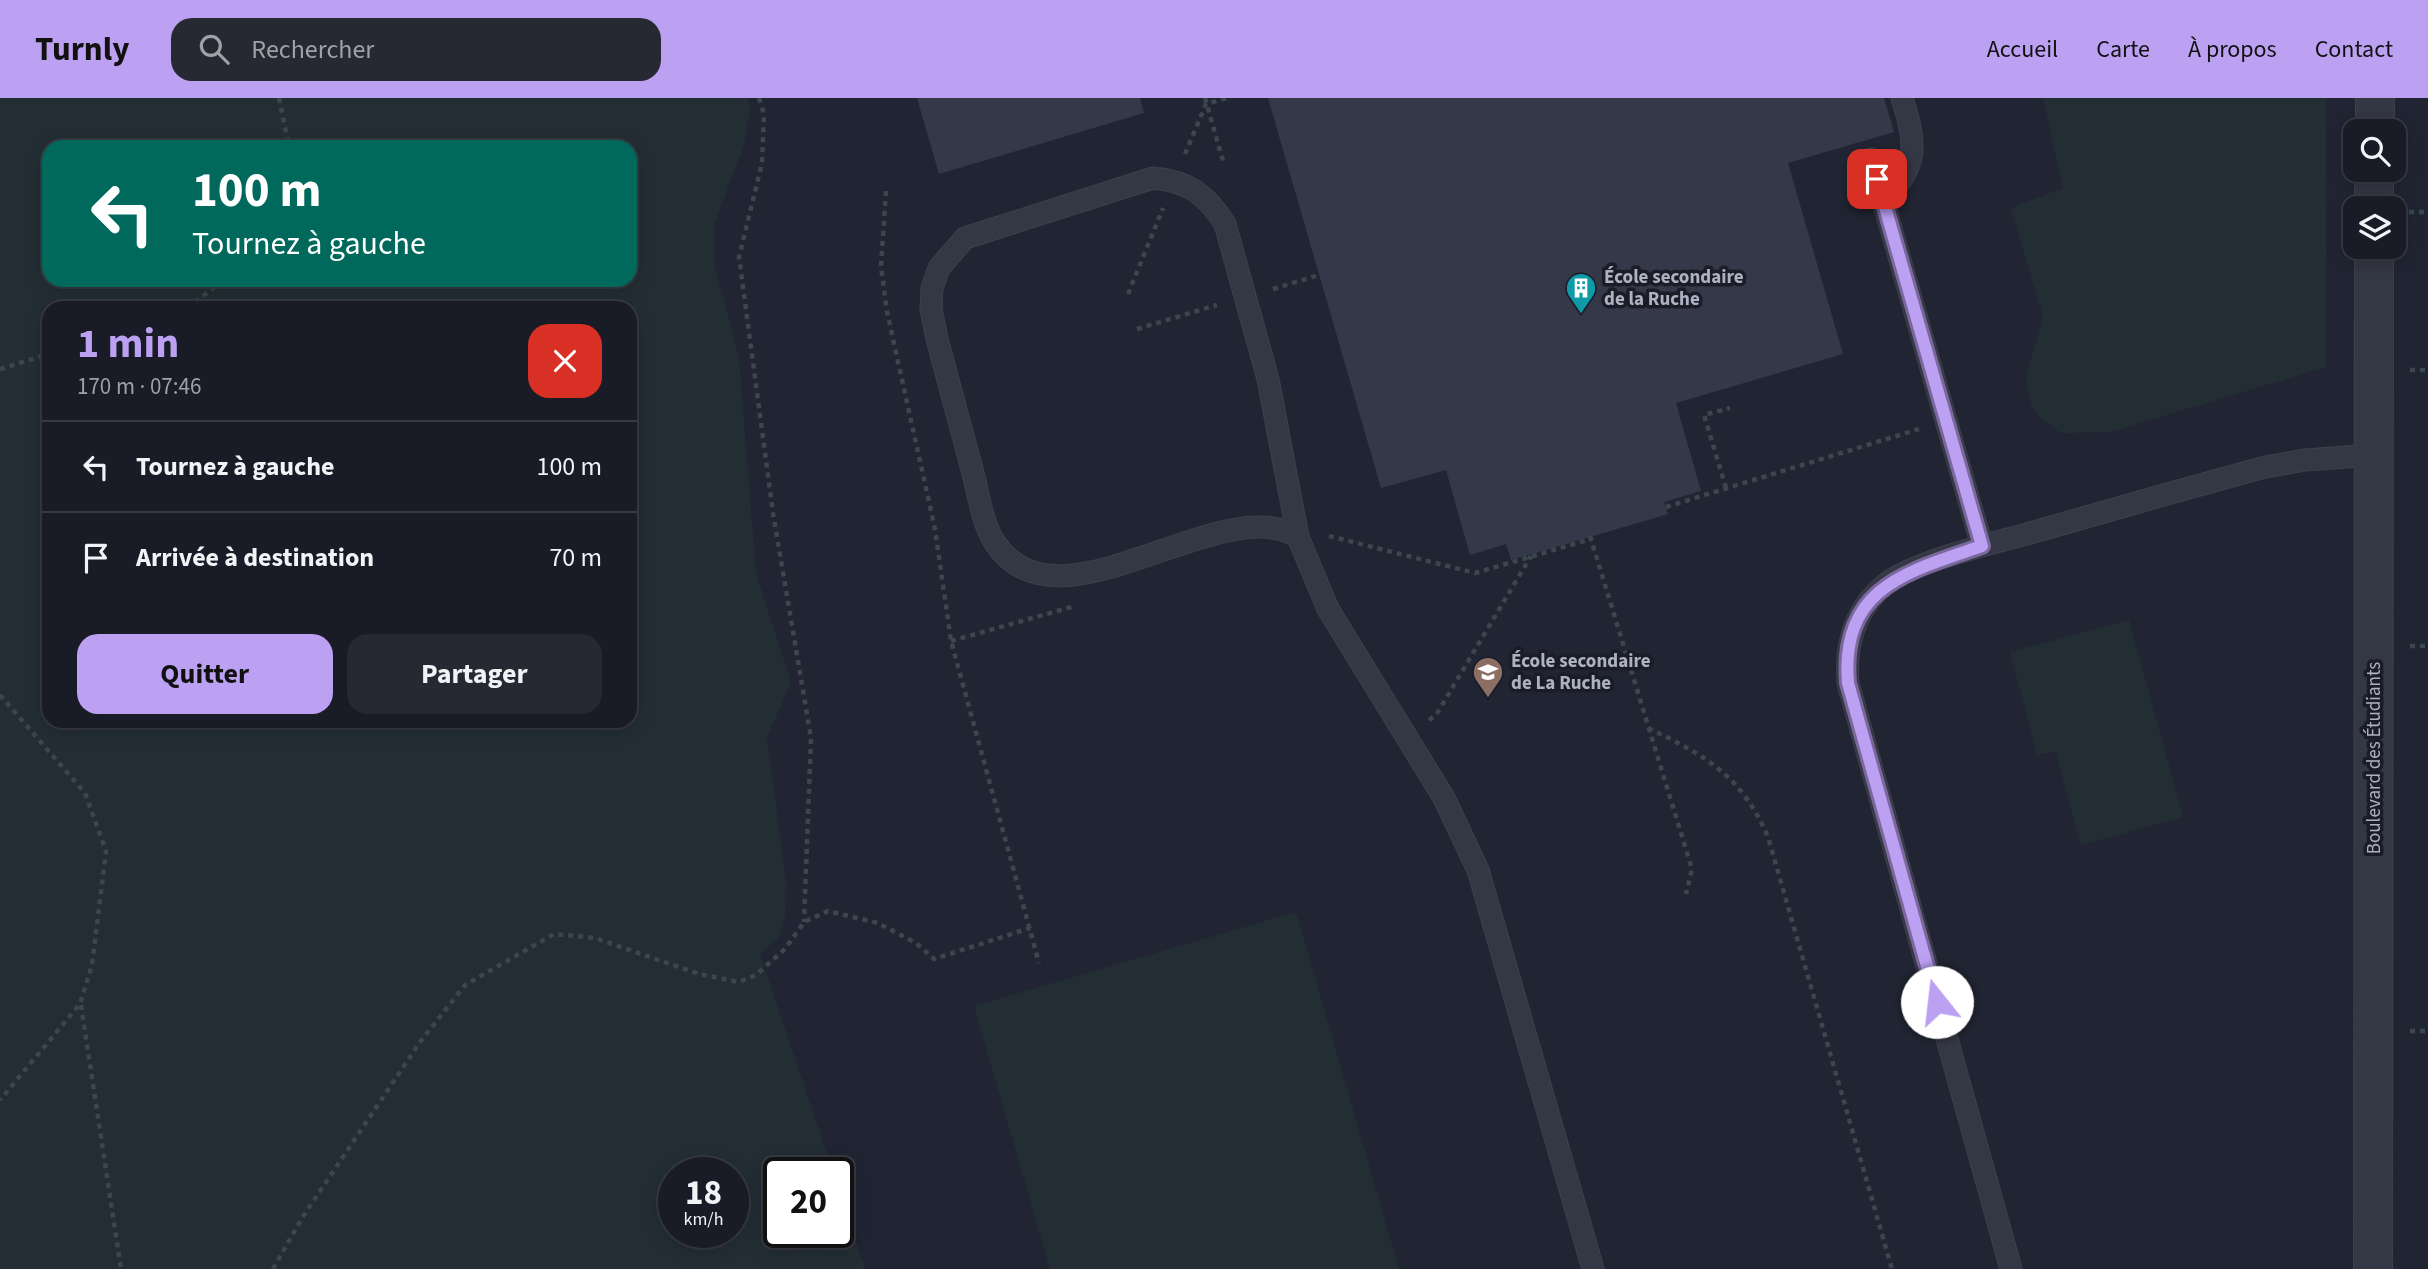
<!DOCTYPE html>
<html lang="fr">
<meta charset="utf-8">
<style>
:root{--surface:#191c26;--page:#262932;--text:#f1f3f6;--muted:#9fa1a7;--line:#373a43;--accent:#bca0f2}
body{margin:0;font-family:"Source Sans 3",sans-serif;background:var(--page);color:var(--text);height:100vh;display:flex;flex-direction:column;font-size:26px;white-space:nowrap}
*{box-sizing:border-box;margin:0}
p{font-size:23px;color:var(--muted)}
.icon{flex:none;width:38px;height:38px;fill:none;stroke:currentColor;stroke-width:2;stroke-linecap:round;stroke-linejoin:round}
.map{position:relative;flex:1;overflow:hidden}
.side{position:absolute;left:42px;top:203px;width:595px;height:427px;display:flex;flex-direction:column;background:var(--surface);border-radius:21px;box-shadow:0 4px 18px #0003,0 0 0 2px var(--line)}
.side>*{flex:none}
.top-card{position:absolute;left:42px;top:42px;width:595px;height:147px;border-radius:21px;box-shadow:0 4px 18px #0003,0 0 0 2px var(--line);background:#00695c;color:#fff;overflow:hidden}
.controls{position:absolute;left:2343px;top:21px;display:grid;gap:14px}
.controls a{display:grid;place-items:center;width:63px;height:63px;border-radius:14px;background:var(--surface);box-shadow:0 4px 18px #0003,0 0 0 2px var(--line);font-size:35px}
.speed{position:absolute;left:658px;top:1059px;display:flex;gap:14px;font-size:35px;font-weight:700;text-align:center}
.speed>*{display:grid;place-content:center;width:91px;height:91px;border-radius:50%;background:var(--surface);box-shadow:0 4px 18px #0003,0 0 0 2px var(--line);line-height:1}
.speed small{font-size:18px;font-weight:400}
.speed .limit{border:4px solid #111;border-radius:10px;background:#fff;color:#111}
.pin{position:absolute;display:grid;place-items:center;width:60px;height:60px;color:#fff;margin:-30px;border-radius:14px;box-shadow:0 4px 10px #0006}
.me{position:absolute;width:77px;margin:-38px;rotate:344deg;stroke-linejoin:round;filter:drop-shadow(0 0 5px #0008)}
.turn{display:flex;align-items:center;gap:24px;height:147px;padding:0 35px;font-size:32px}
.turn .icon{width:91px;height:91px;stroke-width:2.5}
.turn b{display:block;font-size:49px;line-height:60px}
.round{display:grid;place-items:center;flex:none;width:74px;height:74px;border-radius:21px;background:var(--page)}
.head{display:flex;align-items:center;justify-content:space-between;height:119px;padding:0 35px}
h1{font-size:42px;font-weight:700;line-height:52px;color:var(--accent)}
.action{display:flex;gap:14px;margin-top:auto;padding:14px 35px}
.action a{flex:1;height:80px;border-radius:21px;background:var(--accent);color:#111;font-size:28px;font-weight:700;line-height:80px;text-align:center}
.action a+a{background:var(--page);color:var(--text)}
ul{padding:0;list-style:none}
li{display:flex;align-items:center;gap:21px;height:91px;padding:0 35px;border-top:2px solid var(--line)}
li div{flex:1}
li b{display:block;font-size:26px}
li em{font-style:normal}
header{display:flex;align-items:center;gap:42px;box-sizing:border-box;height:98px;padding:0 35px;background:var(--accent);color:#111}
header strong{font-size:33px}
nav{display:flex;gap:38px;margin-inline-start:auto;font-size:24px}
.search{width:490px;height:63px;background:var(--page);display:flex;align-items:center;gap:18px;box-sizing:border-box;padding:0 24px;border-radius:21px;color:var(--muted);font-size:26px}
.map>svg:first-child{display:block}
.green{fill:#232e34;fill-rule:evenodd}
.building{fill:#343849}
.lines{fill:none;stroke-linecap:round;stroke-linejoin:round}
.lane-casing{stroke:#3e414d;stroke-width:23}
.street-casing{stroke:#3e414d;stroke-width:40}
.path{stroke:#3b474c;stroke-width:4.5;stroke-dasharray:5 5;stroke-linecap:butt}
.lane{stroke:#343744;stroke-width:21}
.street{stroke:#343744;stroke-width:38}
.route-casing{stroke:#7a689d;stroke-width:18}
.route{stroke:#bca0f2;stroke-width:12}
.labels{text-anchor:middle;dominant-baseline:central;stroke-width:7;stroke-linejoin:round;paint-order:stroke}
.poi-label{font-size:19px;font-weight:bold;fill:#aeb1c1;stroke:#1a1d28;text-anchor:start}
.street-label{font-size:19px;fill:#aeb1c1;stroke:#1a1d28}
</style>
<header>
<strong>Turnly</strong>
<div class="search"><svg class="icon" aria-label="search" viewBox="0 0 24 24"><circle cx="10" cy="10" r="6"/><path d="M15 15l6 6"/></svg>Rechercher</div>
<nav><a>Accueil</a><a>Carte</a><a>À propos</a><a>Contact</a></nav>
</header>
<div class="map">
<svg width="2428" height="1171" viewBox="0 0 2428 1171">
<rect width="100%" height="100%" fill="#212533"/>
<!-- green -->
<path class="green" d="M 0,0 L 748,0 L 750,12 L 744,46 L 714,127 L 715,169 L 739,260 L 756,475 L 791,585 L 767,639 L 786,786 L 785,818 L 778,840 L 760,856 L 833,1074 L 779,1074 L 779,1134 L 838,1134 L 838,1090 L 865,1171 L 0,1171 ZM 49,49 L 630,49 L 630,182 L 49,182 ZM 49,210 L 630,210 L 630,623 L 49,623 ZM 674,1074 L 733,1074 L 733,1134 L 674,1134 Z
M 2043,0 L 2326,0 L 2326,269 L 2110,334 L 2061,335 L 2041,321 L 2031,307 L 2026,279 L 2043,219 L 2011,110 L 2063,90 Z
M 2129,522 L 2183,719 L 2081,747 L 2055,653 L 2037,657 L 2010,554 Z
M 1296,814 L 1399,1171 L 1050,1171 L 974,908 Z"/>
<!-- building -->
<path class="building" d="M 917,0 L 1140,0 L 1144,15 L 939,76 Z
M 1268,0 L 1884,0 L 1894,34 L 1788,65 L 1843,256 L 1676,305 L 1701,393 L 1664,404 L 1668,416 L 1511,462 L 1506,446 L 1470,457 L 1446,372 L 1381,390 Z"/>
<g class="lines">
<!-- lane casing -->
<g class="lane-casing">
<path id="lane" d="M 1871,61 L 1982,448
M 1153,80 C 1188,83 1207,97 1225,126 L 1268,281 L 1298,439 C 1221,390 1059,541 995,445 C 982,425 979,398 973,375 C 961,330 949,286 937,241 L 931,211 L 932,190 L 939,170 L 965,140 Z
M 1883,102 C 1920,68 1916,45 1902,0
M 1298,439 L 1328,511 L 1444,700 L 1478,772 L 1593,1171
M 2011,1171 L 1848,585 C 1845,545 1855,510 1887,485 C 1917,463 1986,447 2023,437 C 2104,414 2184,391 2265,369 L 2305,362 L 2374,357"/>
</g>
<!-- street casing -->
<g class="street-casing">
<path id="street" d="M 2375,33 L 2375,0
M 2374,110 L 2374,72
M 2373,1171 L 2374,149"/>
</g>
<!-- path -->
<path class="path" d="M 279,0 L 289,49
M 759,0 L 764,16 L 762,65 L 739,159 L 773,415 L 811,640 L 804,824
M 1205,0 L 1223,63
M 1185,56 L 1206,6 L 1227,0
M 886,93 L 881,168 L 887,214 L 935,431 L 951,543 L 1039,865
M 2409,114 L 2428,114
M 1273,191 L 1319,177
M 1128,196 L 1163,110
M 187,210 L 224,182
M 1137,231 L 1217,207
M 0,271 L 49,256
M 2410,272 L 2428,272
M 1726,390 L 1704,317 L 1730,310
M 1666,409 L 1919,331
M 1329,438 L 1475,475 L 1591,441
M 1590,438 L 1692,771 L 1686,796
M 951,543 L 1075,508
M 2410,548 L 2428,548
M 0,597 L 85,695 L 106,753 L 92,867 L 80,906 L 0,1002
M 1429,622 L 1436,617 L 1531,458
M 1648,630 C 1706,658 1741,677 1768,739 L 1892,1171
M 81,907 L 121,1171
M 2410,933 L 2428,933
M 273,1171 L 302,1120 L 420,944 L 465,887 L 554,836 L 595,840 L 699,876 L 739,884 L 756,877 L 785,851 L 804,824 L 828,813 L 878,825 L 916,845 L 934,861 L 1030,830"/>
<!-- lane -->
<use href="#lane" class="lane"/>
<!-- street -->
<use href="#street" class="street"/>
</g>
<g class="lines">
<!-- route casing -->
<g class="route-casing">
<path id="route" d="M 1877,81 L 1982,448 C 1907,474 1840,489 1848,585 L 1937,904"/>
</g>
<!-- route -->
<use href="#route" class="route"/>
</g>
<!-- icons -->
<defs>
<g id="building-pin" transform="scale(1.575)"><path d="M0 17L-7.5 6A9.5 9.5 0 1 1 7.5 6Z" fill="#0f9aa8" stroke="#1a1d28"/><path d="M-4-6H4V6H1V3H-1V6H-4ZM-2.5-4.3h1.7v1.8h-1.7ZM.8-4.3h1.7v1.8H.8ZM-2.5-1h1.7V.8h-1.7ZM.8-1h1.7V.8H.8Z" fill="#fff"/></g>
<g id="school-pin" transform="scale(1.575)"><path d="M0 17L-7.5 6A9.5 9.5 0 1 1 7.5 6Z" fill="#8d6e63" stroke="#1a1d28"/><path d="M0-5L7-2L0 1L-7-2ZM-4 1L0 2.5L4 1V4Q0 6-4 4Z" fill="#fff"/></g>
</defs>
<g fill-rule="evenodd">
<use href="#building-pin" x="1581" y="190"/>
<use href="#school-pin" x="1488" y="574"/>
</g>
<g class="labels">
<!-- poi labels -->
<g class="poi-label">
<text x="1604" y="179">École secondaire<tspan x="1604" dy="22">de la Ruche</tspan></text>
<text x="1511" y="563">École secondaire<tspan x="1511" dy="22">de La Ruche</tspan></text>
</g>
<!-- street labels -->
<g class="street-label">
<text transform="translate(2374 660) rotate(-90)">Boulevard des Étudiants</text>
</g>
</g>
</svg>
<div class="controls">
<a><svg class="icon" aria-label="search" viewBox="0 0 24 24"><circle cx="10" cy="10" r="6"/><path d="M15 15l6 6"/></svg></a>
<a><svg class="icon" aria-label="layers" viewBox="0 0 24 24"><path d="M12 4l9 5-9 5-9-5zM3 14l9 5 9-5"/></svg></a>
</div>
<div class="speed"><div>18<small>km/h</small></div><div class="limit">20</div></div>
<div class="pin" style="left:1877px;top:81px;background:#d93025"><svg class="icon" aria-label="arrive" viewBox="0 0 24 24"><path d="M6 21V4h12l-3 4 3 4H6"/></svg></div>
<svg class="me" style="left:1937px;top:904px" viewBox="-20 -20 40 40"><circle r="19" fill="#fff"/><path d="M0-13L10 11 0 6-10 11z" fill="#bca0f2"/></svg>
<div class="top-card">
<div class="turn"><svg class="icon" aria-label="left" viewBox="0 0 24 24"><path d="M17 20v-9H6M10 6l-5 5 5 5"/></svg><div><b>100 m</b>Tournez à gauche</div></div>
</div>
<section class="side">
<div class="head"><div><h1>1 min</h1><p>170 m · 07:46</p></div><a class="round" style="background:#d93025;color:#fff"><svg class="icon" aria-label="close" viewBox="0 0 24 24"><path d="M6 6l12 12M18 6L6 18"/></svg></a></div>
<ul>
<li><svg class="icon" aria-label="left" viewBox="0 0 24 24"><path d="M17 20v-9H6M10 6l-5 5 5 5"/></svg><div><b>Tournez à gauche</b></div><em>100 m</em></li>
<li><svg class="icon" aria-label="arrive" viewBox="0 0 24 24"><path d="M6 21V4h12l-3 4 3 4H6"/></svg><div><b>Arrivée à destination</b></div><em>70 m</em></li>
</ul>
<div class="action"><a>Quitter</a><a>Partager</a></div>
</section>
</div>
